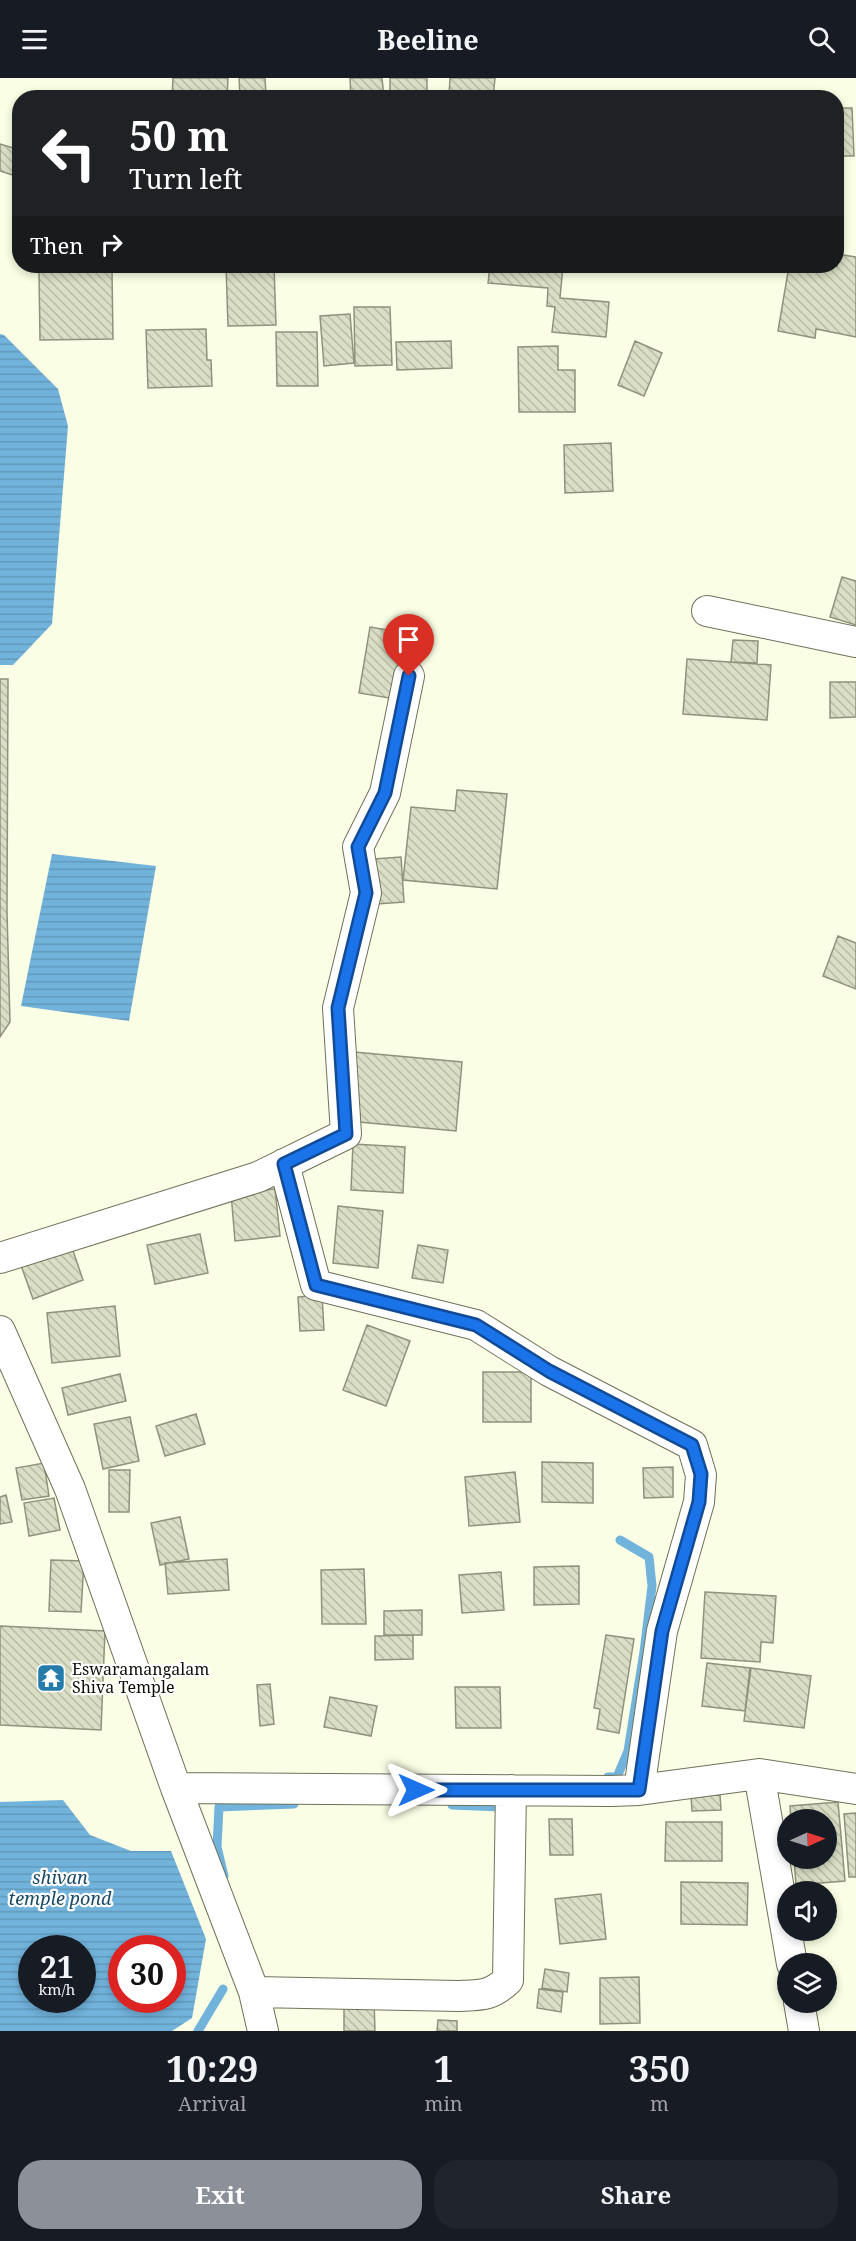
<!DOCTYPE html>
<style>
:root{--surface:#171b24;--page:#20242c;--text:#f1f3f6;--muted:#9ea1a6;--accent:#8c9099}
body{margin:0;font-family:"Noto Serif",serif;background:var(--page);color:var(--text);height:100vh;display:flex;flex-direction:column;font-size:22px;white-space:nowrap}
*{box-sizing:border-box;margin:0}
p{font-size:20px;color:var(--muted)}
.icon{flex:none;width:33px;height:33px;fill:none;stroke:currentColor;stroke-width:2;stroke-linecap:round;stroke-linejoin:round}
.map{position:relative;height:1953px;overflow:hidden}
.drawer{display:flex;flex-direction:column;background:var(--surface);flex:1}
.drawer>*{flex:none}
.top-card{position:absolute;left:12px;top:12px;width:832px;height:183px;border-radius:24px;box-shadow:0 3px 9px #0003;background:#202124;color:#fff;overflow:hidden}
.needle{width:39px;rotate:87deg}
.buttons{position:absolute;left:777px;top:1731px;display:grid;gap:12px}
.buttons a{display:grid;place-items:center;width:60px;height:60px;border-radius:50%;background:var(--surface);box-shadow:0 3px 9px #0003;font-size:30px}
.speed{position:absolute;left:18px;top:1857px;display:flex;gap:12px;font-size:30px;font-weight:700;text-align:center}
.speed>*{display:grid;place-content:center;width:78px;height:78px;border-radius:50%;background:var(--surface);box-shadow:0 3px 9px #0003;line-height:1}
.speed small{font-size:15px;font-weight:400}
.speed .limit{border:9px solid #d22;background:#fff;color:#111}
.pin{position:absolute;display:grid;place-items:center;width:51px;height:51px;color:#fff;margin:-62px -26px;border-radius:50% 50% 50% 0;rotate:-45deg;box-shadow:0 0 6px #0007}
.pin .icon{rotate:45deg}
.me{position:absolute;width:66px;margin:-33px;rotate:90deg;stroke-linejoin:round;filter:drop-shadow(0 0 4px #0008)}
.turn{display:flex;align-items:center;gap:21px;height:126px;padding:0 18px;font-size:27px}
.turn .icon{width:78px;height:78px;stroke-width:2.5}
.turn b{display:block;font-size:42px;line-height:51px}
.then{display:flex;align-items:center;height:57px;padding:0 18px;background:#0003;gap:12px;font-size:22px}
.eta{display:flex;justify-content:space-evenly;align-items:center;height:102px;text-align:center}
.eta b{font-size:36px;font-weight:700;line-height:42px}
.primary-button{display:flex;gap:12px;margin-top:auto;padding:12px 18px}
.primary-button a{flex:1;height:69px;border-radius:24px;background:var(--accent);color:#fff;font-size:24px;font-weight:700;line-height:69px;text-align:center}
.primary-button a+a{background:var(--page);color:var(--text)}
header{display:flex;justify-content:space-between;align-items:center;height:78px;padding:0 18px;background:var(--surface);font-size:27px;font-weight:700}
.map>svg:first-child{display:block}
.water{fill:url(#water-rules);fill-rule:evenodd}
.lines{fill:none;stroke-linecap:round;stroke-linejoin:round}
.stream{stroke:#72b3dc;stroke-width:9}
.building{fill:url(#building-back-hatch);stroke:#8e937b;stroke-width:1.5}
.street-casing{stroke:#6e725b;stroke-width:32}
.street{stroke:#fff;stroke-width:30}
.route-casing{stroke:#114b97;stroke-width:15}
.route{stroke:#1a73e8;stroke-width:10}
.labels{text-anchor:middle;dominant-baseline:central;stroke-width:4.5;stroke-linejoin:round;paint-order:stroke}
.poi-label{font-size:16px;fill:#0c0e06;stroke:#fff;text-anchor:start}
.water-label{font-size:18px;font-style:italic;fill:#184a67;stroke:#fff}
</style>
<header><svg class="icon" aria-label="menu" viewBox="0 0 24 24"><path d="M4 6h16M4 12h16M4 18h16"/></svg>Beeline<svg class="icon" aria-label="search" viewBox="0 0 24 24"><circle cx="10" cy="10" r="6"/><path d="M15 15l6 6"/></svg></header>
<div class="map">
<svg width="856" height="1953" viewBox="0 0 856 1953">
<defs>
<pattern id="water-rules" width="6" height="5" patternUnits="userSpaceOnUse" patternTransform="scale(1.5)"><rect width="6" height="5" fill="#72b3dc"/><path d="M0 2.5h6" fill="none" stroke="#6299bb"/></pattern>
<pattern id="building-back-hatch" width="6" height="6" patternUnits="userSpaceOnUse" patternTransform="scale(1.5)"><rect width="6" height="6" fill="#d9dec4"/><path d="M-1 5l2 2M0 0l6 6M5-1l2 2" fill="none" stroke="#b9bda7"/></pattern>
</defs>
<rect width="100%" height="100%" fill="#f9fee4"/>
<!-- water -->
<path class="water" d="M 0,256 L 4,257 L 58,311 L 68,348 L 52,546 L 13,587 L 0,587 Z
M 52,776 L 156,788 L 129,943 L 21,928 Z
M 63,1722 L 90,1757 L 131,1773 L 171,1773 L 206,1861 L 192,1940 L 172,1953 L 0,1953 L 0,1724 ZM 32,1870 L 82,1870 L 82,1922 L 32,1922 ZM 122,1870 L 172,1870 L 172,1922 L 122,1922 Z"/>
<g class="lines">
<!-- stream -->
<path class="stream" d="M 608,1699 L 617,1699 L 628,1673 L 644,1574 L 652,1508 L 649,1479 L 620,1462
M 452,1727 L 501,1729
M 224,1798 L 217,1769 L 219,1729 L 294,1726
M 198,1953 L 223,1911"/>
</g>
<!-- building -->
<path class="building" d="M 173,0 L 228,0 L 227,20 L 172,20 Z
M 239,0 L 265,0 L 266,17 L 240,18 Z
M 350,0 L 382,0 L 384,20 L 351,20 Z
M 390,0 L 427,0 L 427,16 L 390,17 Z
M 450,0 L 495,0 L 493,20 L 449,18 Z
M 837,30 L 852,30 L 854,78 L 837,78 Z
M 0,66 L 20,72 L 19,99 L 0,93 Z
M 837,176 L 856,179 L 856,259 L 816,251 L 815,260 L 778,253 L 789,188 L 837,188 Z
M 226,188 L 274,188 L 276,247 L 228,248 Z
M 490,188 L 563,188 L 560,220 L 609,224 L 606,259 L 552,254 L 555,229 L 547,228 L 548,210 L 488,205 Z
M 112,193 L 113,261 L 40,262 L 39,194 Z
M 354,229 L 390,229 L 392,287 L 355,288 Z
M 350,236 L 354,285 L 324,288 L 320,238 Z
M 206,251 L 207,282 L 211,282 L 212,308 L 148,310 L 146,252 Z
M 276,254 L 317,254 L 318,308 L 277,308 Z
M 451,263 L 452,290 L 397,292 L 396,264 Z
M 635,263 L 662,275 L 644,318 L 618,307 Z
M 558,268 L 558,292 L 575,292 L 575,334 L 519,334 L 518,269 Z
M 611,365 L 613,413 L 565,415 L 564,367 Z
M 842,499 L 856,503 L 856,547 L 830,539 Z
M 370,549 L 411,556 L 401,622 L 359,615 Z
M 733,562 L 758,563 L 757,585 L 731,584 Z
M 687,581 L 771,587 L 767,642 L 683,636 Z
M 0,601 L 8,601 L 7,834 L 10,944 L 0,959 Z
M 830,604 L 856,604 L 856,639 L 830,640 Z
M 457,712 L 507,716 L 497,811 L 403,802 L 411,729 L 455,733 Z
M 401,779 L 404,824 L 377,826 L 374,781 Z
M 838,858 L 856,865 L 856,911 L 823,898 Z
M 354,974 L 462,984 L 456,1053 L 348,1043 Z
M 353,1066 L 405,1069 L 403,1115 L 351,1112 Z
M 275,1111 L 280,1158 L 235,1163 L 231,1115 Z
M 338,1128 L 383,1133 L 378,1190 L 333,1185 Z
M 200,1156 L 208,1195 L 155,1206 L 147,1167 Z
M 69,1161 L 83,1202 L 33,1221 L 18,1179 Z
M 418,1167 L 448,1172 L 443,1205 L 412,1200 Z
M 322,1217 L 324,1252 L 300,1253 L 298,1219 Z
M 115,1228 L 120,1278 L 52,1285 L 47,1235 Z
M 367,1247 L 410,1263 L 386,1328 L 343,1312 Z
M 483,1294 L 531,1294 L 531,1344 L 483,1344 Z
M 120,1296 L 126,1323 L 68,1337 L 62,1310 Z
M 196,1336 L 205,1366 L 165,1378 L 156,1348 Z
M 130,1339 L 139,1383 L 103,1391 L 94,1346 Z
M 542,1384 L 593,1385 L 593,1425 L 542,1424 Z
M 44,1385 L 49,1418 L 22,1422 L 16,1390 Z
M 673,1389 L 673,1419 L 644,1420 L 643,1390 Z
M 109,1392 L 130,1392 L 129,1434 L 109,1434 Z
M 515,1394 L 520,1444 L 469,1448 L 465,1399 Z
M 6,1417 L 12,1444 L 0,1446 L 0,1419 Z
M 54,1420 L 60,1452 L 29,1458 L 24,1425 Z
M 180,1439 L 189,1481 L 160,1487 L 151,1445 Z
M 227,1481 L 229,1512 L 168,1516 L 165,1485 Z
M 51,1482 L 84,1483 L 81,1534 L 49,1533 Z
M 579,1488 L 579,1526 L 534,1527 L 534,1489 Z
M 364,1491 L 366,1546 L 322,1546 L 321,1492 Z
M 501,1494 L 504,1532 L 462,1535 L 459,1497 Z
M 705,1514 L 776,1518 L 773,1565 L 761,1564 L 760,1584 L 701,1580 Z
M 422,1532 L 422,1557 L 384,1557 L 384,1533 Z
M 0,1548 L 105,1553 L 101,1652 L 0,1647 Z
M 413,1557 L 413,1581 L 375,1582 L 375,1558 Z
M 606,1557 L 634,1561 L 619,1655 L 597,1651 L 600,1631 L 594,1630 Z
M 707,1585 L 750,1590 L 745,1633 L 702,1628 Z
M 751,1590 L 811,1598 L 804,1650 L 744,1643 Z
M 270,1606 L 274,1646 L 260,1648 L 257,1607 Z
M 455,1609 L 500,1609 L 501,1650 L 456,1650 Z
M 330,1619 L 377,1628 L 371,1658 L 324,1649 Z
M 720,1717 L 721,1732 L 692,1733 L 691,1718 Z
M 838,1724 L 845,1803 L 796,1807 L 794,1780 L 826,1780 L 826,1742 L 791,1742 L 790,1728 Z
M 856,1735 L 856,1799 L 849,1799 L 844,1736 Z
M 549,1741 L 572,1741 L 573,1777 L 550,1777 Z
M 666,1744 L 722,1744 L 722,1783 L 665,1783 Z
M 681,1804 L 748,1805 L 747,1847 L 681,1846 Z
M 601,1816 L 606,1861 L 560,1866 L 555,1821 Z
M 545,1891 L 569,1895 L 567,1914 L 542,1910 Z
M 639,1899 L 640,1945 L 600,1946 L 600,1900 Z
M 539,1911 L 563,1914 L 561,1934 L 537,1930 Z
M 374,1922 L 375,1953 L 344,1953 L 344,1923 Z
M 438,1942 L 457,1943 L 457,1953 L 437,1953 Z"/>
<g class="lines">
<!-- street casing -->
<g class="street-casing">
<path id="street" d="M 707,533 L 856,564
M 284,1086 L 316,1207 L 476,1247 L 549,1293 L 692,1367 L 701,1397 L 699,1424 L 662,1553 L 639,1712
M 0,1180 L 258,1099 L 346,1056 L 338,930 L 366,815 L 358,769 L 385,715 L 409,598
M 0,1253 L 70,1411 L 176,1710 L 254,1914 L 263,1953
M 759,1696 L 792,1886
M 176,1710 L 611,1713 L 639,1712 L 759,1696 L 856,1711
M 254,1914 L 459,1918 C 482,1917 491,1918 508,1902 L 511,1712
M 799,1924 L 804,1953"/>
</g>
<!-- street -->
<use href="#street" class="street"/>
</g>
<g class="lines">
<!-- route casing -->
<g class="route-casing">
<path id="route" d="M 409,598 L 385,715 L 358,769 L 366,815 L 338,930 L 346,1056 L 284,1086 L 316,1207 L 476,1247 L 549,1293 L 692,1367 L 701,1396 L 699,1424 L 662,1553 L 639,1712 L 416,1712"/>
</g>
<!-- route -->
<use href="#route" class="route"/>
</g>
<!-- icons -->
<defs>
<g id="temple-square" transform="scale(1.5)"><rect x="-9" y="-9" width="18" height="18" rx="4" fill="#257cab" stroke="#fff"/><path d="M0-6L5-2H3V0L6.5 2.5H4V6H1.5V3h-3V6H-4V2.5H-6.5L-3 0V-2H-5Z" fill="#fff"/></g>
</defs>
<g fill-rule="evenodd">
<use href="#temple-square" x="51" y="1600"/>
</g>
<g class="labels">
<!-- poi labels -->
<g class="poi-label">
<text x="72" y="1591">Eswaramangalam<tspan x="72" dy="18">Shiva Temple</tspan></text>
</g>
<!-- water labels -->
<g class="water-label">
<text x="60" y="1799">shivan<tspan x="60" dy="21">temple pond</tspan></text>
</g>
</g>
</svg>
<div class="buttons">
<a><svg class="needle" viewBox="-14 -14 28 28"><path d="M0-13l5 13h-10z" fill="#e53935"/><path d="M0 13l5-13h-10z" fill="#9ea1a6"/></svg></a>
<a><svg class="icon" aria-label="sound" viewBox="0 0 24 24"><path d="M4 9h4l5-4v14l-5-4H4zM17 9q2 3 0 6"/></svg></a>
<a><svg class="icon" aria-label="layers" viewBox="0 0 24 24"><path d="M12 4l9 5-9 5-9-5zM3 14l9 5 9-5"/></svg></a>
</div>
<div class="speed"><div>21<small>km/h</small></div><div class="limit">30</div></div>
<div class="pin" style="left:409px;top:598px;background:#d93025"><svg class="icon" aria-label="arrive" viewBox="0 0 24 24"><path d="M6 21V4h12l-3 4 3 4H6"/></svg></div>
<svg class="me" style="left:416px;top:1712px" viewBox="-20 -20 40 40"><path d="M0-17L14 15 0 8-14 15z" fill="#1a73e8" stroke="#fff" stroke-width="4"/></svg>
<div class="top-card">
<div class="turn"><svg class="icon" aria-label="left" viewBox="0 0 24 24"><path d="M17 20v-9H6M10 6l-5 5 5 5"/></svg><div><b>50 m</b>Turn left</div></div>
<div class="then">Then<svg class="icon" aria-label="right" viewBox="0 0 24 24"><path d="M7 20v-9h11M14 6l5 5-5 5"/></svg></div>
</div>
</div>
<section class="drawer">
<div class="eta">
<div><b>10:29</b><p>Arrival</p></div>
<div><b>1</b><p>min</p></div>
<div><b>350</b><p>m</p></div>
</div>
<div class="primary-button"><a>Exit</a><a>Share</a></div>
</section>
